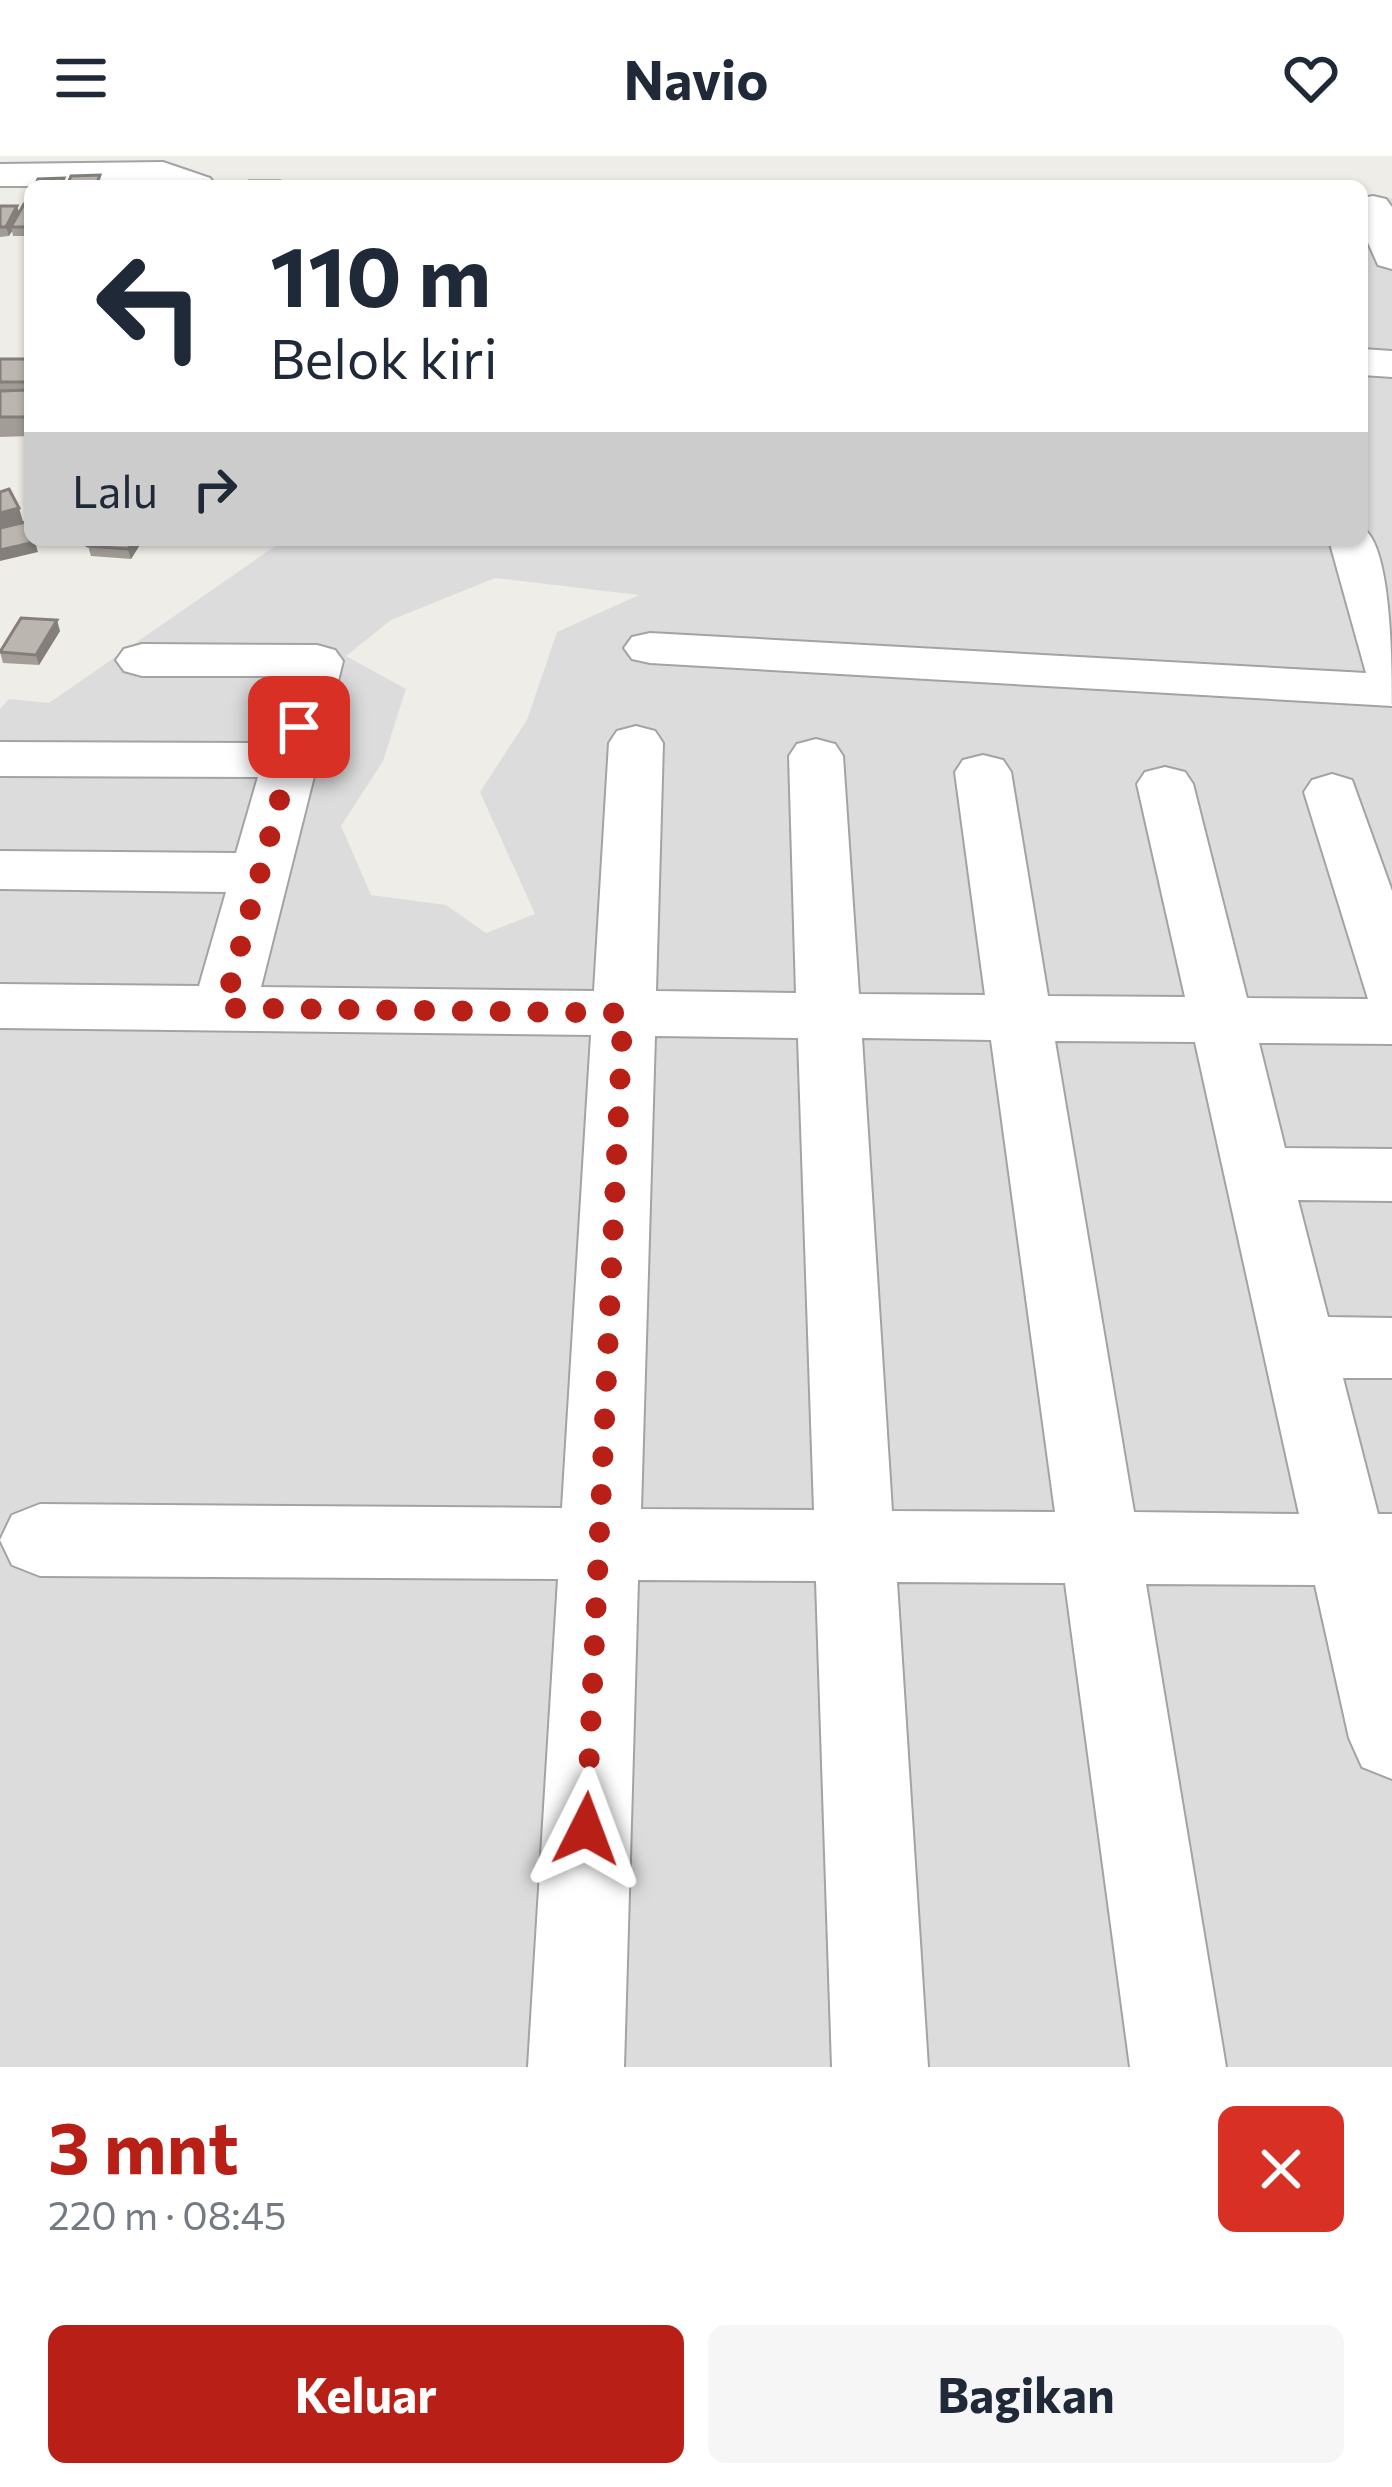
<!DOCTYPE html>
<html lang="id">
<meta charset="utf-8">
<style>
:root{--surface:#fff;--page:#f6f6f7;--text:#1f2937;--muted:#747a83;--accent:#b82017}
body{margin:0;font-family:Commissioner,sans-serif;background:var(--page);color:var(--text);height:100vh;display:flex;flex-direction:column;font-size:45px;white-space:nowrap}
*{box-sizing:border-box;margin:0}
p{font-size:39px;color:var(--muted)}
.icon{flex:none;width:66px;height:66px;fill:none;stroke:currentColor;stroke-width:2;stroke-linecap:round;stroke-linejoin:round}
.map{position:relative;height:1911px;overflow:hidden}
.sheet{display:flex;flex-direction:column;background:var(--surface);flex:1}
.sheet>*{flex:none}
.top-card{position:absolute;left:24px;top:24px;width:1344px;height:366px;border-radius:18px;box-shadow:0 3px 9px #0004;background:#fff;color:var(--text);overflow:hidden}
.pin{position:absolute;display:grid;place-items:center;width:102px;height:102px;color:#fff;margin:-51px;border-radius:24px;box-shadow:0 6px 18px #0006}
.me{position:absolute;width:132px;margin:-66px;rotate:3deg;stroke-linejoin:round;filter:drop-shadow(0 0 9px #0008)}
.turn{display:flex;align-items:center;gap:42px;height:252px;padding:0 48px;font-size:54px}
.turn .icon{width:156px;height:156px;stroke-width:2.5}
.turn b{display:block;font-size:84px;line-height:102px}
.then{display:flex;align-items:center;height:114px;padding:0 48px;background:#0003;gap:24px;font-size:45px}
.round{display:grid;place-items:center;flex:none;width:126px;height:126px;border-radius:18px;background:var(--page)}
.summary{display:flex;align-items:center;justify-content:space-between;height:204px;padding:0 48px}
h1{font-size:72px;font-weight:700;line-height:90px;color:var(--accent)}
.button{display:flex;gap:24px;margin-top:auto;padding:24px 48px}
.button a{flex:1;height:138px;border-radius:18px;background:var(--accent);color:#fff;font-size:48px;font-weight:700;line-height:138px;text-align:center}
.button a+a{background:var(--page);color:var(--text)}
header{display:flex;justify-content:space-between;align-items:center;height:156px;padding:0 48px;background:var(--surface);font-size:54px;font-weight:700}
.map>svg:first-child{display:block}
.residential{fill:#dddcdc;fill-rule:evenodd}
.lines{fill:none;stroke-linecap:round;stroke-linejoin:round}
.minor-casing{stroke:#a3a3a3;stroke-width:4}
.minor{fill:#fff;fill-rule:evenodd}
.wall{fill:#a29d97}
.shaded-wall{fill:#847f7b}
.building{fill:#bcb6b0;stroke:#847f7b;stroke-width:3}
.route{stroke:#b82017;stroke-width:21;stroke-dasharray:0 37.8}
</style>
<header><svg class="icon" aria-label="menu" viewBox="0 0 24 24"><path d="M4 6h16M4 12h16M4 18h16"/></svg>Navio<svg class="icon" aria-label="heart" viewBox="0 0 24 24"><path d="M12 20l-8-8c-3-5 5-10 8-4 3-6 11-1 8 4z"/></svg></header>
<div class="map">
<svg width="1392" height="1911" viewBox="0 0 1392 1911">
<rect width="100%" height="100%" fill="#efede7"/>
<!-- residential -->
<path class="residential" d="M 1362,40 L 1392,42 L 1392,1911 L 0,1911 L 0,553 L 9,543 L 49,547 L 284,384 L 1362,384 ZM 495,422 L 639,439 L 557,476 L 527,564 L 480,636 L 535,758 L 486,777 L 446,749 L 371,739 L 341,670 L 383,605 L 406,533 L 346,500 L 391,464 Z"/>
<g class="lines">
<!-- minor casing -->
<g class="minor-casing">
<path id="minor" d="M 163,6 L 210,22 L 216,30 L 0,30 L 0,8 Z
M 1373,40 L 1386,43 L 1392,51 L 1392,113 L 1378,109 L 1362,73 L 1362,42 Z
M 1362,193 L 1392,195 L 1392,221 L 1362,219 Z
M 1362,372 C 1392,387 1392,512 1392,550 L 650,507 L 632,503 L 624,492 L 632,481 L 650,477 L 1366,517 L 1329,384 L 1362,384 Z
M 142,488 L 317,489 L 335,494 L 343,505 L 261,831 L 594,835 L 609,587 L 617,575 L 636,570 L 655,575 L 663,587 L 656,835 L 796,837 L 789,600 L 797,588 L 816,583 L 835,588 L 843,600 L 859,838 L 985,839 L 955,616 L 963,604 L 983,599 L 1003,604 L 1011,616 L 1048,840 L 1185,841 L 1137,628 L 1145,616 L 1165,611 L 1185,616 L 1193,628 L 1247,842 L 1368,843 L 1304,636 L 1312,624 L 1332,618 L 1352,624 L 1392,735 L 1392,888 L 1259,887 L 1285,992 L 1392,993 L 1392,1045 L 1298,1044 L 1328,1161 L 1392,1162 L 1392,1222 L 1343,1222 L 1378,1358 L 1392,1358 L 1392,1623 L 1362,1611 L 1349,1582 L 1315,1429 L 1146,1428 L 1226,1911 L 1130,1911 L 1065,1427 L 897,1426 L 928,1911 L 832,1911 L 816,1425 L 638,1424 L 624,1911 L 528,1911 L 558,1423 L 40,1420 L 12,1409 L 0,1384 L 12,1359 L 40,1348 L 562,1352 L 591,879 L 0,872 L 0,828 L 199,830 L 226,736 L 0,733 L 0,695 L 236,697 L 258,621 L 0,620 L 0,586 L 268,587 L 287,520 L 142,520 L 124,515 L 116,504 L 124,493 ZM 655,880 L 798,882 L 814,1354 L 641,1353 ZM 862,882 L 991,884 L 1055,1356 L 892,1355 ZM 1055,885 L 1195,886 L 1299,1358 L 1134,1356 Z"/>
</g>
<!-- minor -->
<use href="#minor" class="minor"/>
</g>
<!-- wall -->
<path class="wall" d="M 30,48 L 30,80 L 13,80 L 12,75 L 9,80 L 0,81 L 0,50 L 19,57 Z
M 0,203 L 30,203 L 30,280 L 0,281 Z
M 143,384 L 131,403 L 91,400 L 88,390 Z
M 60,475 L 39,509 L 3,507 L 0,496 Z"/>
<!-- shaded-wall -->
<path class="shaded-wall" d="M 17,50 L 20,59 L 11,71 L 12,75 L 9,80 L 6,71 Z
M 19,352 L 25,372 L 0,379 L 0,357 Z
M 134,384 L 143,384 L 131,403 L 128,393 Z
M 35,386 L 38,396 L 0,405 L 0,394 Z
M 57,464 L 60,475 L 39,509 L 36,499 Z"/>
<!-- building -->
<path class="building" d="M 100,19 L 96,30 L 67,30 L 71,20 Z
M 64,22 L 60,30 L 35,30 L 38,23 Z
M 249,25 L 279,25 L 277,30 L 247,30 Z
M 24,48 L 30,48 L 30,71 L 11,71 Z
M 0,50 L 17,50 L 6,71 L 0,71 Z
M 0,203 L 30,203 L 30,226 L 0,226 Z
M 30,234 L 30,261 L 0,261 L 0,235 Z
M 9,333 L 19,352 L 0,357 L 0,336 Z
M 26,366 L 30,375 L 30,384 L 35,386 L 0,394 L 0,372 Z
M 92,384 L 134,384 L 128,393 L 88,390 Z
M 21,462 L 57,464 L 36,499 L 0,496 Z"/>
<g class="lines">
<!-- route -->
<path class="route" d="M 299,571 L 224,852 L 623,857 L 586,1673"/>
</g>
</svg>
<div class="pin" style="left:299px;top:571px;background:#d93025"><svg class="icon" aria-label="arrive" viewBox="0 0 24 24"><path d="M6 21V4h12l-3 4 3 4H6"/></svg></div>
<svg class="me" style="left:586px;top:1673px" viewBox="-20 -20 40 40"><path d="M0-17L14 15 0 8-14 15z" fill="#b82017" stroke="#fff" stroke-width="4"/></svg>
<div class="top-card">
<div class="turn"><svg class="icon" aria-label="left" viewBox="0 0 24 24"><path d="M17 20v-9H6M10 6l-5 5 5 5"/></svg><div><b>110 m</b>Belok kiri</div></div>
<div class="then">Lalu<svg class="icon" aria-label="right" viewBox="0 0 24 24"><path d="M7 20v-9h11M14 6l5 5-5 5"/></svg></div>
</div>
</div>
<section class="sheet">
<div class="summary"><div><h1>3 mnt</h1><p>220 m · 08:45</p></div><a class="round" style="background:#d93025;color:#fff"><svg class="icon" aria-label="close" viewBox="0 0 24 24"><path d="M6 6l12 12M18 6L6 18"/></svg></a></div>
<div class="button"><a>Keluar</a><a>Bagikan</a></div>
</section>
